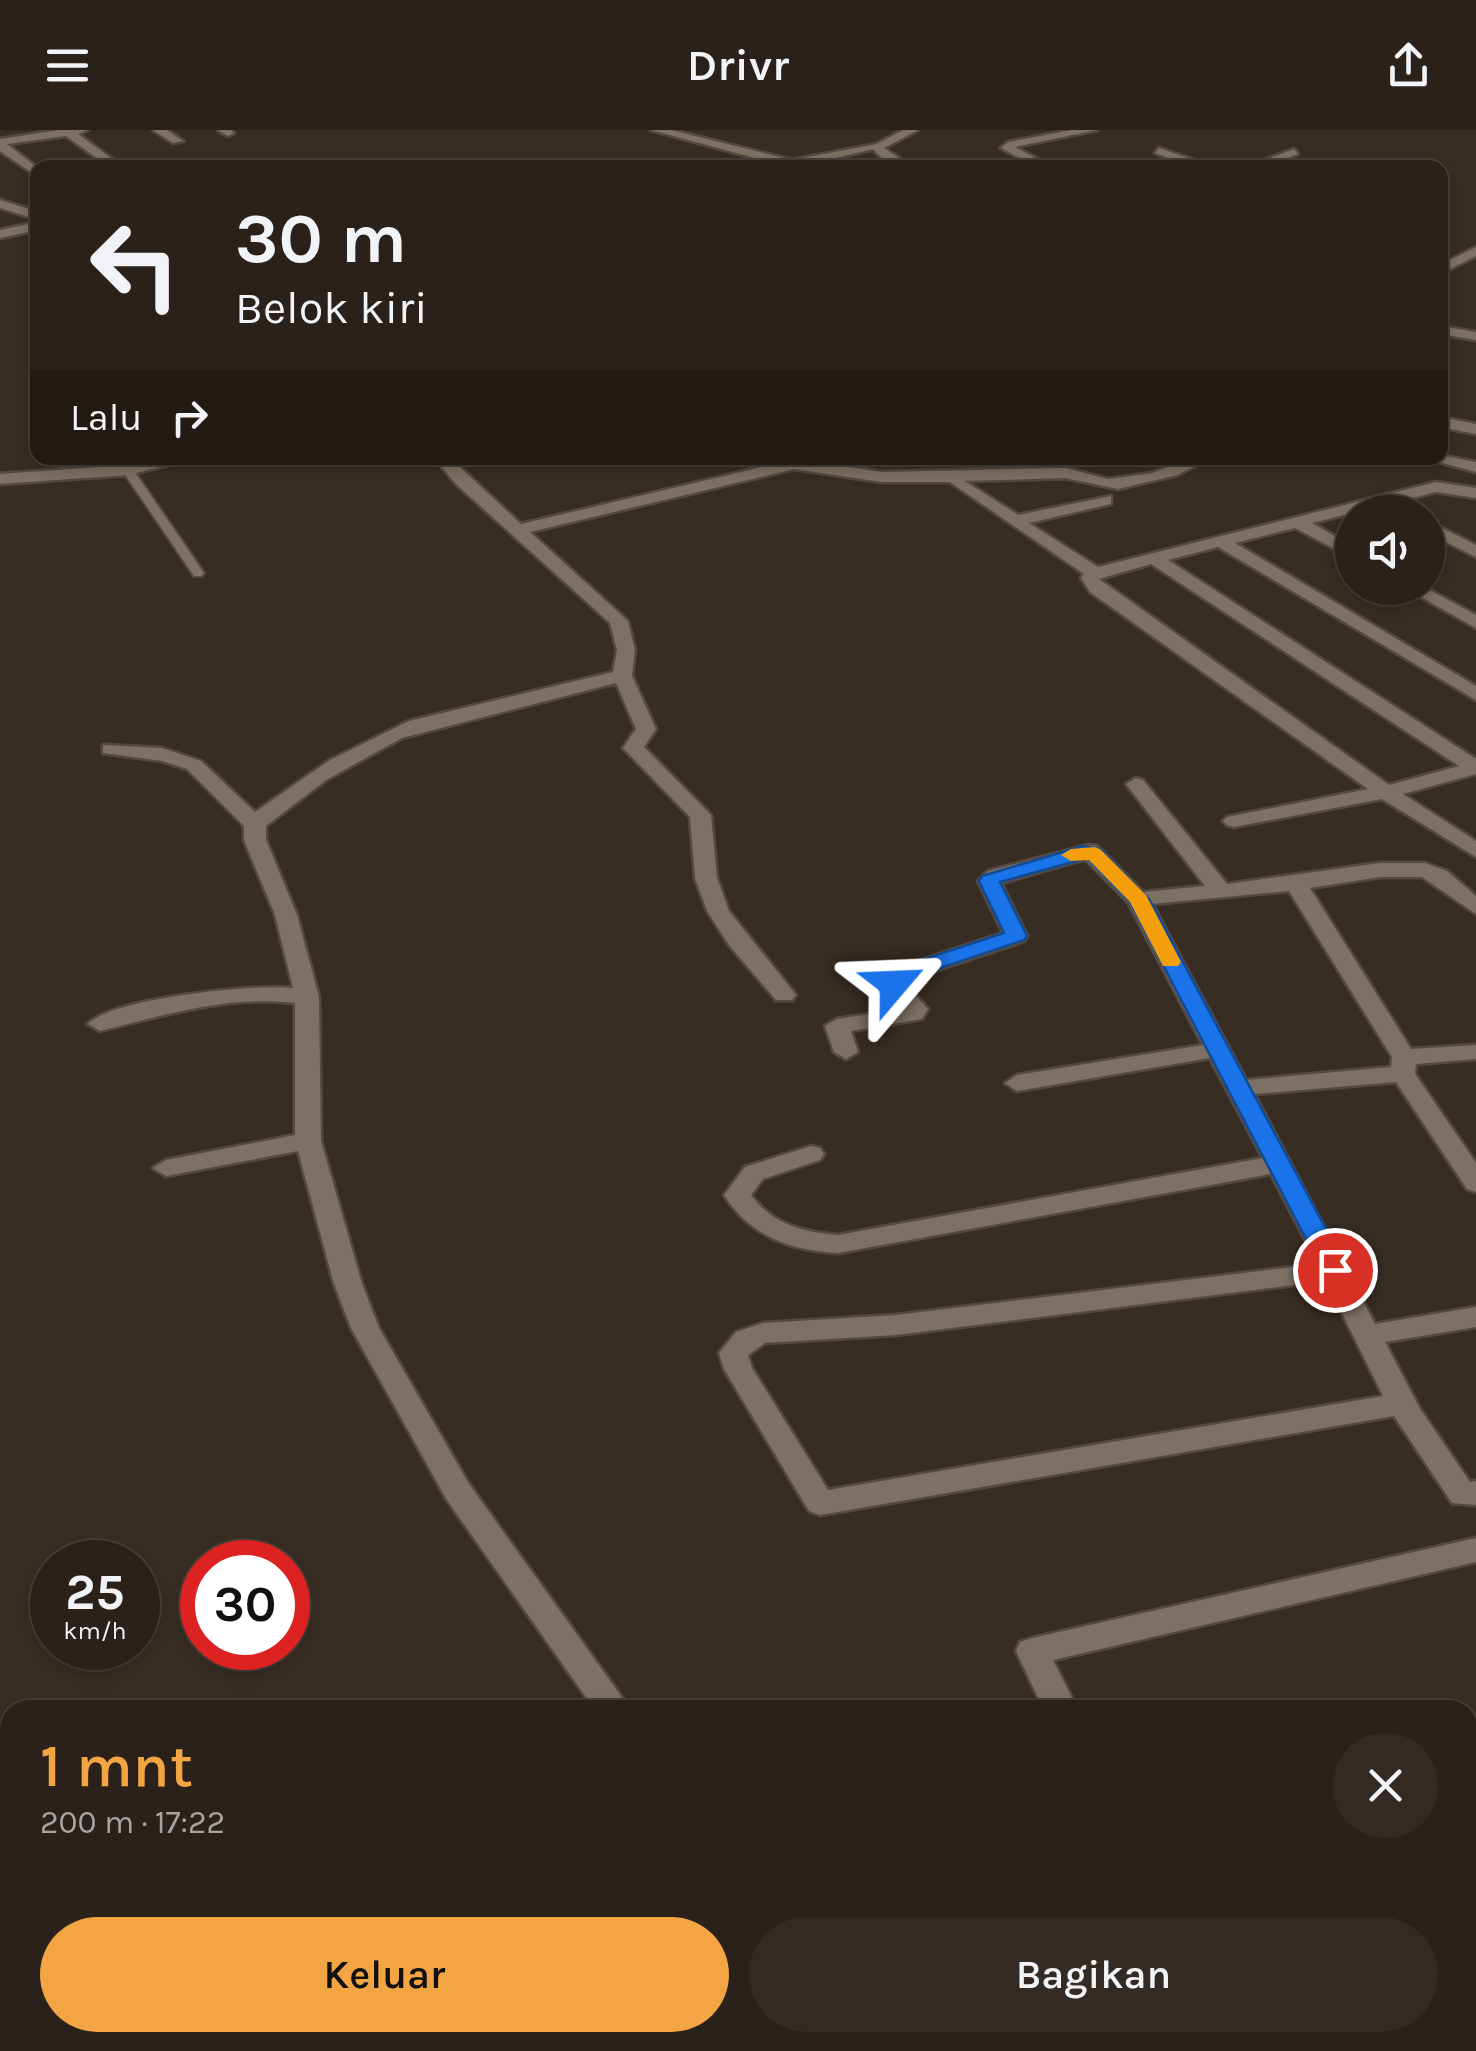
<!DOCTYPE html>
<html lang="id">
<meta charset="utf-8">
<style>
:root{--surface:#2a221a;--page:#322a23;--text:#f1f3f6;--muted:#a5a4a2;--line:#463f39;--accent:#f2a542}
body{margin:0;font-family:Karla,sans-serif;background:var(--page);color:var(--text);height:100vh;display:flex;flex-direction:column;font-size:38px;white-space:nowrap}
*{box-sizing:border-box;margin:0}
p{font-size:32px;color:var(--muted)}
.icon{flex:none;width:55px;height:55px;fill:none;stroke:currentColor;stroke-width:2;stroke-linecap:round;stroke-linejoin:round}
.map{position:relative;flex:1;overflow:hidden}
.panel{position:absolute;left:0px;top:1570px;width:1478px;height:352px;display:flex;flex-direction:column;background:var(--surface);border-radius:30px 30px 0 0;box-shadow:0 5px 15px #0003,0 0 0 2px var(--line)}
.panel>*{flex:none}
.top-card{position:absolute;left:30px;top:30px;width:1418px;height:305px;border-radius:20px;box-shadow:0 5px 15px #0003,0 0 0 2px var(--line);background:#2a221a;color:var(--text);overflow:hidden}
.tools{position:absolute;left:1335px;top:365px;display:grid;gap:20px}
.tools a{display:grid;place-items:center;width:110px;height:110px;border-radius:50%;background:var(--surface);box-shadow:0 5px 15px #0003,0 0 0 2px var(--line);font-size:50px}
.speed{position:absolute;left:30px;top:1410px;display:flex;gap:20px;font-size:50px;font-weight:700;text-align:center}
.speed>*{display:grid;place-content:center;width:130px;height:130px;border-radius:50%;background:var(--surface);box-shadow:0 5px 15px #0003,0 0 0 2px var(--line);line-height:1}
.speed small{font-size:25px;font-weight:400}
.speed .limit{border:15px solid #d22;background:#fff;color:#111}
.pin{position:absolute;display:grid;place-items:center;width:85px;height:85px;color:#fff;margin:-42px;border:5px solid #fff;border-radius:50%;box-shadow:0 2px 10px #0007}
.me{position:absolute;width:110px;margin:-55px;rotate:64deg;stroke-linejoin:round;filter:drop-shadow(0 0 8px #0008)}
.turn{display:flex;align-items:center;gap:35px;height:210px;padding:0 40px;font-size:45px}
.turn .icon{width:130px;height:130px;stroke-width:2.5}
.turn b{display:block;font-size:70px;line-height:85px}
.then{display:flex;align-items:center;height:95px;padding:0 40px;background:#0003;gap:20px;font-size:38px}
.round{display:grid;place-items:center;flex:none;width:105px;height:105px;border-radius:52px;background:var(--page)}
.summary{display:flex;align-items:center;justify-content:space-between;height:170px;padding:0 40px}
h1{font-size:60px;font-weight:600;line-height:75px;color:var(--accent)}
.primary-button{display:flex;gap:20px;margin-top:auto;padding:20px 40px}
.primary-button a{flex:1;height:115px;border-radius:60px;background:var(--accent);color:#111;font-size:40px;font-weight:600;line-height:115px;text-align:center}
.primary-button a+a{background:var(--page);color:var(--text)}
header{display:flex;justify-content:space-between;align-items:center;height:130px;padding:0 40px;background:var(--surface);font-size:45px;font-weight:600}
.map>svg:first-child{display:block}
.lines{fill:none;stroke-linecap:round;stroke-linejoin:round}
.service-casing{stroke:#534941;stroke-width:4}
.minor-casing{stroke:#534941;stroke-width:5}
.tertiary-casing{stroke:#534941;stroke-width:5}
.service{fill:#7d7064;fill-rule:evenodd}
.minor{fill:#7d7064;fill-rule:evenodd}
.tertiary{fill:#7d7064;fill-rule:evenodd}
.route{fill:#1a73e8;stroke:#114b97;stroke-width:2.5}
.slow{fill:#f59e0b}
</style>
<header><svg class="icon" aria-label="menu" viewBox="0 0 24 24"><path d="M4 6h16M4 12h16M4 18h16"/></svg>Drivr<svg class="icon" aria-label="share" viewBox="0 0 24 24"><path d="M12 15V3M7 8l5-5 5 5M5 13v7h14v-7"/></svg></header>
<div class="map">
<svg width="1476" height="1921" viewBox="0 0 1476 1921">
<rect width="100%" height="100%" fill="#382d23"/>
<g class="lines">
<!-- service casing -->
<g class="service-casing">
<path id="service" d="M 124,338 L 132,338 L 204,443 L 202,446 L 194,446 L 122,340 Z"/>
</g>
<!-- minor casing -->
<g class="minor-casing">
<path id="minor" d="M 59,0 L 88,0 L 78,4 L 115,31 L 105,34 L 66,6 L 7,14 L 38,38 L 38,47 L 0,21 L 0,9 Z
M 153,0 L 167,0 L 183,11 L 173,13 Z
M 218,0 L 231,0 L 234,3 L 228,6 Z
M 651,0 L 671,0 L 792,30 L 877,14 L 883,17 L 792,38 Z
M 1072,0 L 1097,0 L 1015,17 L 1054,38 L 1038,38 L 1001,18 L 1008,12 Z
M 1159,18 L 1209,35 L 1211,38 L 1193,38 L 1155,23 Z
M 1294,19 L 1298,24 L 1262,38 L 1243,38 Z
M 0,70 L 38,82 L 38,90 L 0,78 Z
M 38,92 L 38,100 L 0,108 L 0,100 Z
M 1476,117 L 1476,126 L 1440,144 L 1440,135 Z
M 1440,287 L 1476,294 L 1476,304 L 1440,297 Z
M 1440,325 L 1476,332 L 1476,342 L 1424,328 Z
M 167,328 L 197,328 L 128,345 L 0,354 L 0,344 L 128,335 Z
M 434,328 L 450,328 L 521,394 L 775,334 L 762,328 L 787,328 L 882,342 L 1065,338 L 1108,349 L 1152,343 L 1192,328 L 1211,328 L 1177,345 L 1118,359 L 1065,348 L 965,351 L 1018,385 L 1111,366 L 1111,374 L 1029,393 L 1098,437 L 1436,352 L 1476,358 L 1476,368 L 1436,362 L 1312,393 L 1352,416 L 1352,428 L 1295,398 L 1235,413 L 1476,556 L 1476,570 L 1218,417 L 1168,430 L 1476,629 L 1476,644 L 1403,664 L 1476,711 L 1476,727 L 1382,669 L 1234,697 L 1227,695 L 1223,691 L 1227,687 L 1368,659 L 1090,462 L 1081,448 L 1084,444 L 950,352 L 882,352 L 794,339 L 530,402 L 628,491 L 635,520 L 632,546 L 656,599 L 644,617 L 711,685 L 717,748 L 729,781 L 796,865 L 792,870 L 776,870 L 729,815 L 707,781 L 695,748 L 690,687 L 623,618 L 636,599 L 616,553 L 402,608 L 326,650 L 266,696 L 266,710 L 297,785 L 319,867 L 321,1011 L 362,1154 L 379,1198 L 469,1354 L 631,1580 L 595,1580 L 447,1370 L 351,1198 L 334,1154 L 298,1021 L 166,1046 L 153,1038 L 166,1030 L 295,1005 L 295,873 C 227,865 165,885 100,901 L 88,894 C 112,868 255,854 293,858 L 275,785 L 244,710 L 244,696 L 187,639 L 162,631 L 103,623 L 103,615 L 162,618 L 201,631 L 255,682 L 330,630 L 409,591 L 613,542 L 617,520 L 610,493 L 456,354 ZM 1151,434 L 1459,636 L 1389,655 L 1099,449 Z
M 619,328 L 650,328 C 643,335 626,335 619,328 Z
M 1428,391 L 1476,415 L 1476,427 L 1428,403 Z
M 1405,458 L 1426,458 L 1476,485 L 1476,498 Z
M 1136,648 L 1143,650 L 1227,754 L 1380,733 L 1425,733 L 1447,741 L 1476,766 L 1476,784 L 1422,747 L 1380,747 L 1310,758 L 1411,919 L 1476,915 L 1476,929 L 1416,934 L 1415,944 L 1476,1033 L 1476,1062 L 1467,1059 L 1396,952 L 1254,964 L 1375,1194 L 1476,1177 L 1476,1197 L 1385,1212 L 1420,1279 L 1470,1352 L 1476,1351 L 1476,1375 L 1452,1373 L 1394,1286 L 820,1385 L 809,1381 L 724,1239 L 719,1223 L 736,1202 L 763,1193 L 896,1185 L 1318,1134 L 1271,1044 L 838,1123 C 790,1120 751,1107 724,1065 L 745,1037 L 811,1016 L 820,1018 L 824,1024 L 820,1030 L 763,1049 L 751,1065 C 773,1095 803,1102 838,1105 L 1263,1028 L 1210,928 L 1017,961 L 1005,953 L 1017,945 L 1203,915 L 1128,772 L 1085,729 L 1001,753 L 1027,806 L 1024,811 L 907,850 L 905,853 L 928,879 L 922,889 L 851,901 L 858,922 L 846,929 L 834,922 L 825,896 L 837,889 L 903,879 L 881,854 L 891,840 L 1003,803 L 978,751 L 988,741 L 1089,715 L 1097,716 L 1143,762 L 1205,756 L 1126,654 ZM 1289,761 L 1392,927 L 1391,937 L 1246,950 L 1152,774 ZM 1326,1151 L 1383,1266 L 828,1360 L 752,1238 L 748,1225 L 765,1213 L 896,1205 Z
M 1476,1408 L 1476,1432 L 1053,1530 L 1078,1580 L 1044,1580 L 1016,1521 L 1020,1512 L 1032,1508 Z
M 1476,1593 L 1476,1621 L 1468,1623 L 1468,1595 Z
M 577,1912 L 627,1912 L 623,1921 L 574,1921 Z
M 878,1912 L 920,1912 L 923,1921 L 882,1921 Z"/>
</g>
<!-- tertiary casing -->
<g class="tertiary-casing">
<path id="tertiary" d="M 903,0 L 918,0 L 884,18 L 914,38 C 894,38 884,32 871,17 Z
M 1440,196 L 1476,202 L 1476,210 L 1440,204 Z"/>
</g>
<!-- service -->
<use href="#service" class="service"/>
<!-- minor -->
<use href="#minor" class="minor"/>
<!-- tertiary -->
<use href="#tertiary" class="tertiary"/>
</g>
<!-- route -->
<path class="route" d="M 1083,716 L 1100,719 L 1149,769 L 1348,1140 L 1344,1147 L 1326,1147 L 1130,772 L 1087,728 L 1000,752 L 1027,806 L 1024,810 L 907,849 L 901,859 L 886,859 L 883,854 L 891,840 L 1004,803 L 979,751 L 982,746 Z"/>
<!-- slow -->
<path class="slow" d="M 1094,717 L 1100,719 L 1146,765 L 1181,832 L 1178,836 L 1163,836 L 1130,772 L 1089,730 L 1071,731 L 1061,725 L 1071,719 Z"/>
</svg>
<div class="tools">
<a><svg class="icon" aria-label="sound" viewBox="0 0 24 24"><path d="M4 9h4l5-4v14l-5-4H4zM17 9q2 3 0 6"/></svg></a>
</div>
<div class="speed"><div>25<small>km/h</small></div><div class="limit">30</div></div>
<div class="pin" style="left:1335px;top:1140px;background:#d93025"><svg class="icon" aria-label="arrive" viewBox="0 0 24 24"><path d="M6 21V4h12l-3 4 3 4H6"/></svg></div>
<svg class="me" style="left:894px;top:854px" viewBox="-20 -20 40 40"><path d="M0-17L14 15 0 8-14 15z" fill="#1a73e8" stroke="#fff" stroke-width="4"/></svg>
<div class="top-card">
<div class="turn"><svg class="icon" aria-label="left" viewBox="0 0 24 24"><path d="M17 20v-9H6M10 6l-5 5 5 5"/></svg><div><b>30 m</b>Belok kiri</div></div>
<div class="then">Lalu<svg class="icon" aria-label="right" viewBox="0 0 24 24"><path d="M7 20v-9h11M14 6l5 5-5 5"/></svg></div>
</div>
<section class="panel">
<div class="summary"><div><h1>1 mnt</h1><p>200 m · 17:22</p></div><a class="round"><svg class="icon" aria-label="close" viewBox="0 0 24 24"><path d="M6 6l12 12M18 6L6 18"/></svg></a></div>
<div class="primary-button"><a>Keluar</a><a>Bagikan</a></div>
</section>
</div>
